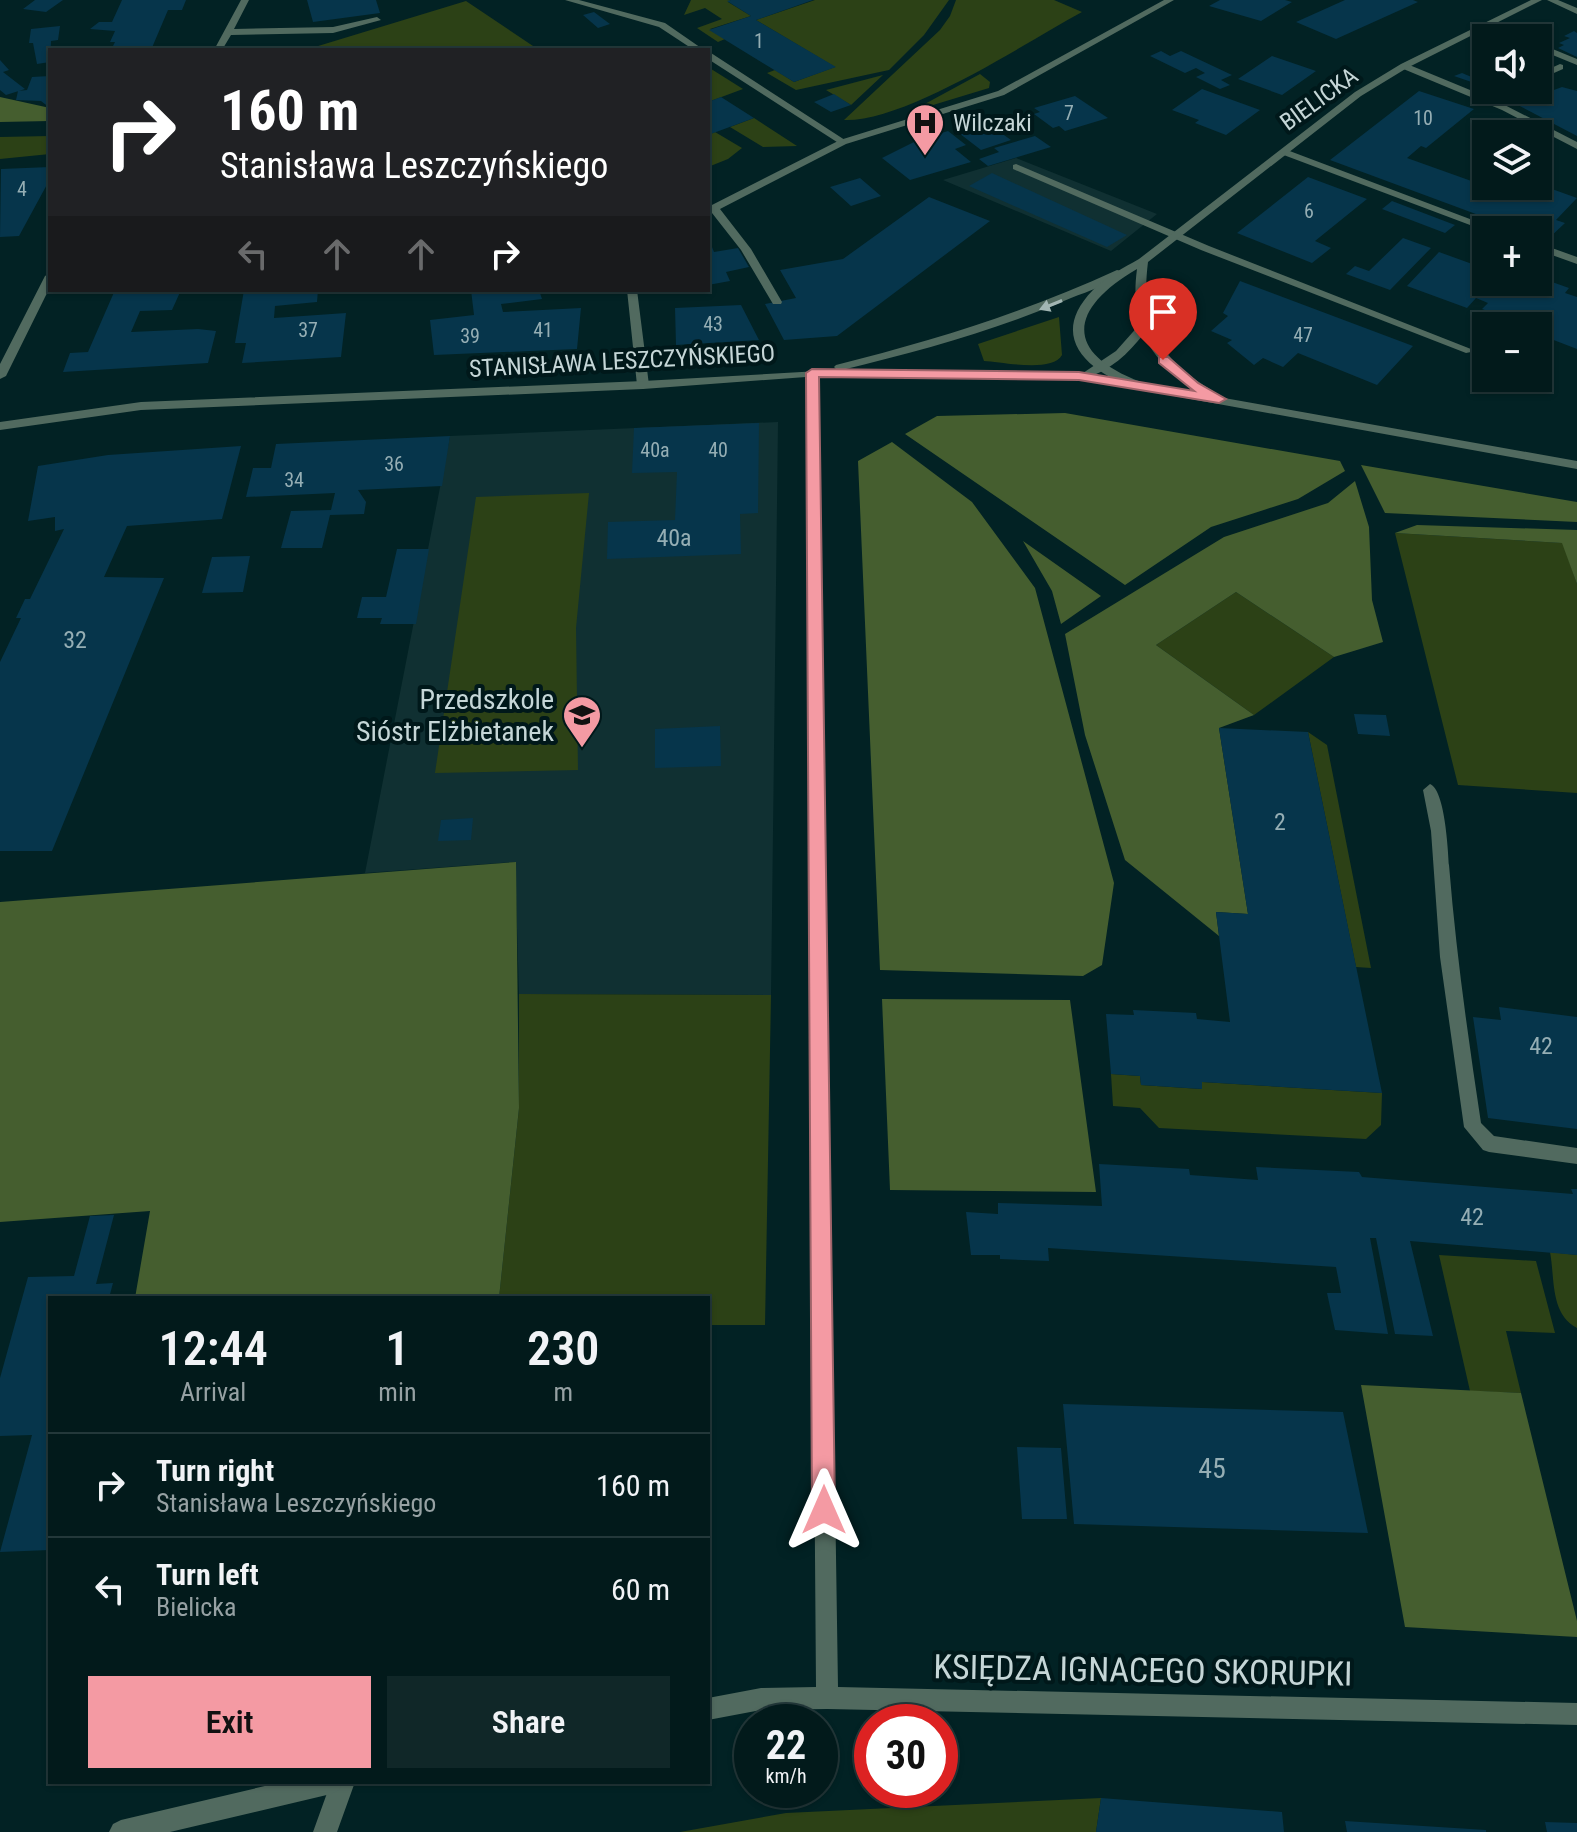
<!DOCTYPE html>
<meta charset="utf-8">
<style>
:root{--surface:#021a1b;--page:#102728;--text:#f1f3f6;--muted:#96a1a3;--line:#23383a;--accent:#f49aa3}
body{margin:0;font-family:"Roboto Condensed",sans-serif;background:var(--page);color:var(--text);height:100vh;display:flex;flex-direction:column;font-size:30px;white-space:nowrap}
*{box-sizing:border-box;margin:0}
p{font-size:26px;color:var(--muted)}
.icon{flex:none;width:44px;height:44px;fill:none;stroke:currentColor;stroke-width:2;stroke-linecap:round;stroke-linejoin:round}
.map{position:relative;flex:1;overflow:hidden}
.details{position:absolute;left:48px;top:1296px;width:662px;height:488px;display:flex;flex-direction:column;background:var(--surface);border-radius:0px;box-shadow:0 2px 6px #0004,0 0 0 2px var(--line)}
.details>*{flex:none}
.banner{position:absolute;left:48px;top:48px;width:662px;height:244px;border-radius:0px;box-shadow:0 2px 6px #0004,0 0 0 2px var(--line);background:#202124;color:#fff;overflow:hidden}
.tools{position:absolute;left:1472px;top:24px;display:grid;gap:16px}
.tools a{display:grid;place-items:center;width:80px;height:80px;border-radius:0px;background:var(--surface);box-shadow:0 2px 6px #0004,0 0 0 2px var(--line);font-size:40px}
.speed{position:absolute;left:734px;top:1704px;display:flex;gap:16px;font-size:40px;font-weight:700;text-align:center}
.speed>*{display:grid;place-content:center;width:104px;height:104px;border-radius:50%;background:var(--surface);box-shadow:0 2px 6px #0004,0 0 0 2px var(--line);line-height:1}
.speed small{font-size:20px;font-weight:400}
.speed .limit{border:12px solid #d22;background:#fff;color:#111}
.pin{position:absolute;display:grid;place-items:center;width:68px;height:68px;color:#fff;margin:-82px -34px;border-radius:50% 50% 50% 0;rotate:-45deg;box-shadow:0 0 8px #0007}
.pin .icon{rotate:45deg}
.me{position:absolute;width:88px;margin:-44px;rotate:0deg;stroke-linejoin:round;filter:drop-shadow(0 0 6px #0008)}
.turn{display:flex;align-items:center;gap:28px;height:168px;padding:0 40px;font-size:36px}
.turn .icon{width:104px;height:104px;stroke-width:2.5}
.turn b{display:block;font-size:56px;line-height:68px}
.lanes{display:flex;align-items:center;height:76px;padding:0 40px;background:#0003;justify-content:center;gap:40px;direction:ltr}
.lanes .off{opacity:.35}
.eta{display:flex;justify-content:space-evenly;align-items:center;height:136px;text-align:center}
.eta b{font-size:48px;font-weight:600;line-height:56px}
.cta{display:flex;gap:16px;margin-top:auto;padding:16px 40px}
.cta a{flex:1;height:92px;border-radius:0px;background:var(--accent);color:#111;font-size:32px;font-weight:600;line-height:92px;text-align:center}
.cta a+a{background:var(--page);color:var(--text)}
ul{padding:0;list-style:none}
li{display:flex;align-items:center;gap:24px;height:104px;padding:0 40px;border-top:2px solid var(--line)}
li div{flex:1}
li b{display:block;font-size:30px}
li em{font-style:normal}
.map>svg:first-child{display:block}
.built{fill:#103032}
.green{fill:#2c4116}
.forest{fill:#455e2f}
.building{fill:#06354b}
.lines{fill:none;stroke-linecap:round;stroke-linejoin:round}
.service{fill:#516a5f;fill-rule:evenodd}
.minor{fill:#516a5f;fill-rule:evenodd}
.tertiary{fill:#516a5f;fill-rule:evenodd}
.oneway{fill:#a2b6b3}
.route{fill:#f49aa3;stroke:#9f646a;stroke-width:2}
.labels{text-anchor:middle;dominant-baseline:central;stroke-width:8;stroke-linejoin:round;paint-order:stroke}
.far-number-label{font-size:20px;fill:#95aeb4}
.far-street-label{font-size:24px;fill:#c5d6d7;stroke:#00181a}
.far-poi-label{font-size:24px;fill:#c5d6d7;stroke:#00181a;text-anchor:start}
.number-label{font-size:24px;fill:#95aeb4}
.poi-label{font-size:28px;fill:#c5d6d7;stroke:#00181a;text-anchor:end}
.near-number-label{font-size:28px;fill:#95aeb4}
.near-street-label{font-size:34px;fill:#c5d6d7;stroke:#00181a}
</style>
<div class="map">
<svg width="1577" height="1832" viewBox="0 0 1577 1832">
<rect width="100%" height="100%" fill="#022224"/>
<!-- built -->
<path class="built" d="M 1016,158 L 1157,214 L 1111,251 L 943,180 Z
M 778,422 L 771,995 L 519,994 L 515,862 L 365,873 L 450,436 Z"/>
<!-- green -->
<path class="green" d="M 691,0 L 731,0 L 728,2 L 751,16 L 710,29 L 725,39 L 718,42 L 697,28 L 722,19 L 705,8 L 684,15 Z
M 815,0 L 949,0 L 924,35 L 889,70 L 796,90 L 767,73 L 775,70 L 794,82 L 835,67 L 756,20 Z
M 956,0 L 1054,0 L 1082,12 C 1025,43 906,122 844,120 L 940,30 L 950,16 Z
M 466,1 L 539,50 L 305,50 Z
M 708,67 L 743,89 L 708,102 Z
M 980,74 L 990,82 L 989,88 L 910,112 Z
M 883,75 L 851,105 L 826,90 Z
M 754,118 L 797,146 L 763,147 L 730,127 Z
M 715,132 L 742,148 L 728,159 L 708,167 L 708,135 Z
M 50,136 L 50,154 L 0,159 L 0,137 Z
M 1059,317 L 1062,355 C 1052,373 1003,362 984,361 L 978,344 Z
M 589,493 L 576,628 L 578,770 L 435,773 L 476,497 Z
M 1395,533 L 1563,543 L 1577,584 L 1577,793 L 1458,785 Z
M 1236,592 L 1334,657 L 1254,715 L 1156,645 Z
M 1308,732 L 1327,745 L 1371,968 L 1356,967 Z
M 519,994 L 771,995 L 765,1325 L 708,1325 L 708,1298 L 499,1298 L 519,1108 Z
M 1111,1074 L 1140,1076 L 1141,1085 L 1201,1089 L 1202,1082 L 1382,1093 L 1381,1125 L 1366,1139 L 1159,1128 L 1140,1108 L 1113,1106 Z
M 1550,1252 L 1577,1255 L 1577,1328 C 1550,1314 1555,1279 1550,1252 Z
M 1439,1255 L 1536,1261 L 1555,1333 L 1506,1331 L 1521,1393 L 1470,1391 Z
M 1101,1798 L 1096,1832 L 680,1832 L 786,1813 Z"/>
<!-- forest -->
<path class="forest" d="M 0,97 L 50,108 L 50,121 L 0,122 Z
M 1065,413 L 1340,461 L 1345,471 L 1298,499 L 1211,527 L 1125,585 L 905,434 L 937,416 Z
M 892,442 L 972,502 L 1035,588 L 1114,883 L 1102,965 L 1083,976 L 880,970 L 858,461 Z
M 1361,465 L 1577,502 L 1577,522 L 1385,513 Z
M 1355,481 L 1369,527 L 1372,600 L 1383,642 L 1334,657 L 1236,592 L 1156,645 L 1254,715 L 1219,728 L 1248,914 L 1216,912 L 1219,936 L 1125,860 L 1085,735 L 1065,634 L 1224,537 L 1328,503 Z
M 1417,525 L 1577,530 L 1577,584 L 1562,543 L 1395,533 Z
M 1023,541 L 1101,596 L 1061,624 L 1052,591 Z
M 516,862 L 519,1108 L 499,1298 L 135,1298 L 150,1211 L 0,1222 L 0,902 Z
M 882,999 L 1070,1000 L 1096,1192 L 890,1190 Z
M 1361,1385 L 1521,1393 L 1577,1621 L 1577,1637 L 1405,1627 Z"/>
<!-- building -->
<path class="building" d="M 35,0 L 63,0 L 46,12 L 23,9 Z
M 122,0 L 186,0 L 182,10 L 168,10 L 151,50 L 111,50 L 115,42 L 110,42 L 115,31 L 90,29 L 99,22 L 112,22 Z
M 307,0 L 376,0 L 380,13 L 313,22 Z
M 731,0 L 813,0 L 756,20 L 836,67 L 794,82 L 709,30 L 751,16 L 727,1 Z
M 1220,0 L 1285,0 L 1292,2 L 1261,21 L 1209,6 Z
M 1345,0 L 1413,0 L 1418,2 L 1336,39 L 1296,22 Z
M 594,12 L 610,24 L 598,28 L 583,15 Z
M 60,26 L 58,40 L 51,41 L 50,62 L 37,64 L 33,43 L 29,43 L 31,29 Z
M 1574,31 L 1577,33 L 1577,57 L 1558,48 L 1564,45 L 1559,43 L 1570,38 L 1564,36 Z
M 1161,51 L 1170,56 L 1181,51 L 1232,75 L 1221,80 L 1230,85 L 1220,89 L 1196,77 L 1205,73 L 1196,68 L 1185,73 L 1150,56 Z
M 1272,56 L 1316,71 L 1282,95 L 1238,79 Z
M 0,60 L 9,70 L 3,72 L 25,89 L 6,95 L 0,90 Z
M 1462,73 L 1486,83 L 1486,87 L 1454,76 Z
M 50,76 L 50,89 L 46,96 L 50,96 L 50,108 L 41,101 L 16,100 L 18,91 L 27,90 L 32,77 Z
M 1562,87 L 1577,91 L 1577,136 L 1516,104 Z
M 1202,89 L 1260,110 L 1226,135 L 1195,123 L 1199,120 L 1172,110 Z
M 1419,91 L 1474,109 L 1426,148 L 1421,146 L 1407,158 L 1505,193 L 1524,198 L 1538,184 L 1577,198 L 1556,220 L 1565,223 L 1547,240 L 1538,237 L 1538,230 L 1519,230 L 1330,160 Z
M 834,94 L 851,105 L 831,112 L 814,102 Z
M 1075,96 L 1108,118 L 1065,131 L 1059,126 L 1053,128 L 1034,114 L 1040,112 L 1034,108 Z
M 721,97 L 754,118 L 708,135 L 708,102 Z
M 984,121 L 1011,140 L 981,150 L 955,130 Z
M 948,131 L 966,145 L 955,149 L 971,162 L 910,180 L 882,158 L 916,141 Z
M 1035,136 L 1051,147 L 988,166 L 979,159 L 999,152 L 994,148 Z
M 50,167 L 50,179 L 19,236 L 0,237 L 1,169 Z
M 992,173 L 1127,235 L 1107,247 L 969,186 Z
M 1308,177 L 1367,199 L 1315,241 L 1331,248 L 1312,263 L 1237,233 Z
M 860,178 L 881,196 L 851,206 L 830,187 Z
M 929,197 L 990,221 L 837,336 L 784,340 L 765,304 L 796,298 L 780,270 L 843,259 Z
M 1392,201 L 1455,225 L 1445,233 L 1382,209 Z
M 1403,238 L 1431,248 L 1390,290 L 1346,274 L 1355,266 L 1369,271 Z
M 712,247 L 714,252 L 738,248 L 749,267 L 726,272 L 730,281 L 708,285 L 708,248 Z
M 1439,252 L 1486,269 L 1486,282 L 1538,282 L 1538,277 L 1569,288 L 1565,293 L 1577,297 L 1577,349 L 1538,334 L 1538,326 L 1531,326 L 1536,320 L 1524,315 L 1518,322 L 1482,309 L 1488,303 L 1476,298 L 1467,308 L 1407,286 Z
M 1240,281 L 1413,346 L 1377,385 L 1298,353 L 1283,367 L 1263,358 L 1254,365 L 1227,343 L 1232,340 L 1211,331 L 1228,316 L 1223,313 Z
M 115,290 L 181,290 L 172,310 L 140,311 L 131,332 L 198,329 L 216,331 L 208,363 L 63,372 L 70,353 L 88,352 Z
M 244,290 L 318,290 L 317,302 L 275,306 L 274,318 L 346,313 L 341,357 L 242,363 L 246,343 L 235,343 Z
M 471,290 L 539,290 L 542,299 L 501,304 L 503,312 L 581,308 L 577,349 L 434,355 L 430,320 L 474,315 Z
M 741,305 L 759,340 L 676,345 L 675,308 Z
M 759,423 L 758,513 L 740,514 L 741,554 L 607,559 L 608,522 L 675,520 L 677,472 L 632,473 L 634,428 Z
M 450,436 L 442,486 L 358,490 L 366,502 L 364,514 L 330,515 L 322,548 L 281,548 L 291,511 L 331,510 L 335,493 L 246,497 L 253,468 L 271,468 L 276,444 Z
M 241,446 L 222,519 L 127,526 L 104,577 L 164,578 L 52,851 L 0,851 L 0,662 L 21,618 L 16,618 L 25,599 L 30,599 L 64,529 L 55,531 L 55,517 L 28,521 L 38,466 L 108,455 Z
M 397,549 L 429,549 L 416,624 L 380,624 L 382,618 L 357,618 L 362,597 L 386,597 Z
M 250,556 L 243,592 L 202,593 L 212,557 Z
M 1354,714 L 1386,715 L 1390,736 L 1358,734 Z
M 720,726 L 721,766 L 655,768 L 655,729 Z
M 1219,728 L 1308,732 L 1382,1093 L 1202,1082 L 1202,1089 L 1141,1085 L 1140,1076 L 1111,1074 L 1106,1014 L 1134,1015 L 1133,1010 L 1196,1013 L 1197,1019 L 1230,1022 L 1216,912 L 1248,914 Z
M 473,818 L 471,840 L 438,841 L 441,820 Z
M 1499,1007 L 1577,1017 L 1577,1129 L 1488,1118 L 1473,1017 L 1501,1020 Z
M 1099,1164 L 1189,1169 L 1190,1175 L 1258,1180 L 1256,1167 L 1359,1172 L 1362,1177 L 1573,1194 L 1571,1189 L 1577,1189 L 1577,1255 L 1410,1241 L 1433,1336 L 1395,1334 L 1376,1238 L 1370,1238 L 1388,1334 L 1335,1330 L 1327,1293 L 1341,1293 L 1336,1267 L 1048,1248 L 1049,1261 L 1000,1259 L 1000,1255 L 971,1255 L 966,1212 L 998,1214 L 998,1203 L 1102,1206 Z
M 114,1215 L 96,1284 L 113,1283 L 109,1298 L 50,1298 L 50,1550 L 0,1552 L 32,1435 L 0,1436 L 0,1378 L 28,1277 L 74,1276 L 90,1216 Z
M 1063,1404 L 1343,1412 L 1368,1533 L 1074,1524 Z
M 1017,1447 L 1061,1448 L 1067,1519 L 1022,1519 Z
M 1101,1798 L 1282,1812 L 1284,1832 L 1096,1832 Z
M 1345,1821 L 1486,1830 L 1486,1832 L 1347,1832 Z
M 1545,1822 L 1577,1823 L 1577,1832 L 1547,1832 Z"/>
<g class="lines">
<!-- service -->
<path class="service" d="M 1164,0 L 1174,0 L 1004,95 L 846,144 L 720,209 L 751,249 L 782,302 L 781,304 L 773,304 L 741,250 L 712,213 L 708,214 L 708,207 L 840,140 L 998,91 Z
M 1547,0 L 1558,0 L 1577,8 L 1577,14 Z
M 1281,150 L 1287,150 L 1499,230 L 1486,231 L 1281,154 Z
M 1016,164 L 1209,246 L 1476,351 L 1466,353 L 1201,250 L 1013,169 L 1013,165 Z
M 1538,243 L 1577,257 L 1577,264 L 1538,250 Z
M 627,290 L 637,290 L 649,385 L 643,389 L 637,385 Z
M 1430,784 C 1445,790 1448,849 1449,865 C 1456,952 1468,1037 1481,1123 L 1494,1136 L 1577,1148 L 1577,1164 L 1489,1152 L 1483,1150 L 1464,1127 L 1440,957 L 1431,831 L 1423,790 Z
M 331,1782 L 355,1782 L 337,1832 L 313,1832 Z"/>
<!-- minor -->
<path class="minor" d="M 241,0 L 249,0 L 234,29 L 333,27 L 377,17 L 381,20 L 333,33 L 231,35 L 222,50 L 214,50 Z
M 565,0 L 579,0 L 665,23 L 704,50 L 694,50 L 659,27 Z
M 1484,23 L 1490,23 L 1523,38 L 1511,38 L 1484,27 Z
M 1538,43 L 1577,59 L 1577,65 L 1538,49 Z
M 708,52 L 711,53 L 848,142 L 840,144 L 708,59 Z
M 1401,64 L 1407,64 L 1487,97 L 1503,90 L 1516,90 L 1495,100 L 1577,142 L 1577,149 L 1502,110 L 1401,68 Z
M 1560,64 L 1563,65 L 1563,69 L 1538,80 L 1538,74 Z
M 1117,270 L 1126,272 C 1111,284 1089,291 1071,298 C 997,330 920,351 842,370 L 1083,373 L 1116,351 L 1140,324 L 1144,323 L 1150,326 C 1134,347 1118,365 1094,375 L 1145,384 L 1145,388 L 1079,379 L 818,377 L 838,1687 L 1577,1703 L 1577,1725 L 827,1709 L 761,1710 L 708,1720 L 708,1698 L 761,1688 L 816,1687 L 806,377 L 643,389 L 141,410 L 0,430 L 0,422 L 141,402 L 643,381 L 837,370 L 834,367 L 836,365 C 933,341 1026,312 1117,270 Z
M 50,273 L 50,287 L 6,376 L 0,379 L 0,364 L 45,276 Z
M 282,1782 L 343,1782 L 339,1790 L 331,1794 L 170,1832 L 109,1832 L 113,1824 L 121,1820 Z"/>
<!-- tertiary -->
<path class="tertiary" d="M 1531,0 L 1542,0 L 1407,68 L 1361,96 L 1148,262 C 1140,326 1159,358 1213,391 L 1213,396 L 1577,461 L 1577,469 L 1141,390 C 1092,375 1045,339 1093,290 C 1106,277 1123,268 1139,259 L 1355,92 L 1401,64 ZM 1137,269 C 1129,328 1152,364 1201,393 C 1182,390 1159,389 1141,382 C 1062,352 1070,308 1137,269 Z"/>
</g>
<!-- one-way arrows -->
<defs><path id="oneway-solid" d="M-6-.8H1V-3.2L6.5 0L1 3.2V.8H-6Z" transform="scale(2)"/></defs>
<use class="oneway" href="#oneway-solid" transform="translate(1051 305) rotate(158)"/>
<!-- route -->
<path class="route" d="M 1159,357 L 1168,357 L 1198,383 L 1226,399 L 1219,403 L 1079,380 L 819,377 L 835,1510 L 832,1519 L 824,1522 L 815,1519 L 812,1510 L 806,373 L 812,369 L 1079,372 L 1194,391 L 1159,363 Z"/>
<!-- icons -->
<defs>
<g id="hospital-pin" transform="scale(2)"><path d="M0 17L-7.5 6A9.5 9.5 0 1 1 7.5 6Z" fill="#f49aa3" stroke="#00181a"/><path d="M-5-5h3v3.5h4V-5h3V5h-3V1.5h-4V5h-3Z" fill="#111"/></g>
<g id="school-pin" transform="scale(2)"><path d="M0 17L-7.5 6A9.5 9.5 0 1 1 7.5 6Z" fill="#f49aa3" stroke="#00181a"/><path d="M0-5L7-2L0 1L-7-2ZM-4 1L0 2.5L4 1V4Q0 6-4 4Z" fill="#111"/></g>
</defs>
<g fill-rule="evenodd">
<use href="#hospital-pin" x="925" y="123"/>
<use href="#school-pin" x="582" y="715"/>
</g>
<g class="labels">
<!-- far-number labels -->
<g class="far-number-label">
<text x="759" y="41">1</text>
<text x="1069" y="113">7</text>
<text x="1423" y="118">10</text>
<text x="22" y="189">4</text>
<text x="1309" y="211">6</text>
<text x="713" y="324">43</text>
<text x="308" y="330">37</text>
<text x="543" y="330">41</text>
<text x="1303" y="335">47</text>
<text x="470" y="336">39</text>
<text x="655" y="450">40a</text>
<text x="718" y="450">40</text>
<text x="394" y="464">36</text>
<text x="294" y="480">34</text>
</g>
<!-- far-street labels -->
<g class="far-street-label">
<text transform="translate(1319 99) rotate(-36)">BIELICKA</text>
<text transform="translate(622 361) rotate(-3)">STANISŁAWA LESZCZYŃSKIEGO</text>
</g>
<!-- far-poi labels -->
<g class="far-poi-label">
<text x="953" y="123">Wilczaki</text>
</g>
<!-- number labels -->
<g class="number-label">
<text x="674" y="538">40a</text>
<text x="75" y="640">32</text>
<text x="1280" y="822">2</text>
<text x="1541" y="1046">42</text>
<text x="1472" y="1217">42</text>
</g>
<!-- poi labels -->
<g class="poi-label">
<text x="554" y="699">Przedszkole<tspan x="554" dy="32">Sióstr Elżbietanek</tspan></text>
</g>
<!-- near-number labels -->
<g class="near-number-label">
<text x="1212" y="1468">45</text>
</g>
<!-- near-street labels -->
<g class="near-street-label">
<text transform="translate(1143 1670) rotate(1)">KSIĘDZA IGNACEGO SKORUPKI</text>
</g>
</g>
</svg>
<div class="tools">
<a><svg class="icon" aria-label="sound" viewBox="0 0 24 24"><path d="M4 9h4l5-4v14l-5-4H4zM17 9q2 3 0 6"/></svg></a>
<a><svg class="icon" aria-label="layers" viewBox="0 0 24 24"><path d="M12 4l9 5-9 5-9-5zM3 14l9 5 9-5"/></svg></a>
<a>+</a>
<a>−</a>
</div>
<div class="speed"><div>22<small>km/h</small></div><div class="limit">30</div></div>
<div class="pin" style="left:1163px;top:360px;background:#d93025"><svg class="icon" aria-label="arrive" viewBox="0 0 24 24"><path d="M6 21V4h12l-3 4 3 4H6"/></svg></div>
<svg class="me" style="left:824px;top:1510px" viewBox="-20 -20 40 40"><path d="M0-17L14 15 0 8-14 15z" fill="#f49aa3" stroke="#fff" stroke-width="4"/></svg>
<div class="banner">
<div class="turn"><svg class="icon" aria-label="right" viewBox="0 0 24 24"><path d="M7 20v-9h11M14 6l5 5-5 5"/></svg><div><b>160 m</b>Stanisława Leszczyńskiego</div></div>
<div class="lanes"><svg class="icon off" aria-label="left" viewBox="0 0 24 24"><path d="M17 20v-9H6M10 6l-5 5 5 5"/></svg><svg class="icon off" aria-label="ahead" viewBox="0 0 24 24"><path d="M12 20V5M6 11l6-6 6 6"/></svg><svg class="icon off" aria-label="ahead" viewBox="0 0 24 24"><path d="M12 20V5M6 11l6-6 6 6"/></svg><svg class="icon" aria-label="right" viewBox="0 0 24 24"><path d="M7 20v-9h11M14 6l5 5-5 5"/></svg></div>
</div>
<section class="details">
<div class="eta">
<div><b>12:44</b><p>Arrival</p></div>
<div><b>1</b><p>min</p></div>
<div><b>230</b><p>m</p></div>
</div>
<ul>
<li><svg class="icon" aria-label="right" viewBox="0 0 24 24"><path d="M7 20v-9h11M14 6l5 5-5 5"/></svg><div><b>Turn right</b><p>Stanisława Leszczyńskiego</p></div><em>160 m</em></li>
<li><svg class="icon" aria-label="left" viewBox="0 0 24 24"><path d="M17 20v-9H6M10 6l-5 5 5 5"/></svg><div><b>Turn left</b><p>Bielicka</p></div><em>60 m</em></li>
</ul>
<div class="cta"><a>Exit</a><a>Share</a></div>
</section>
</div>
